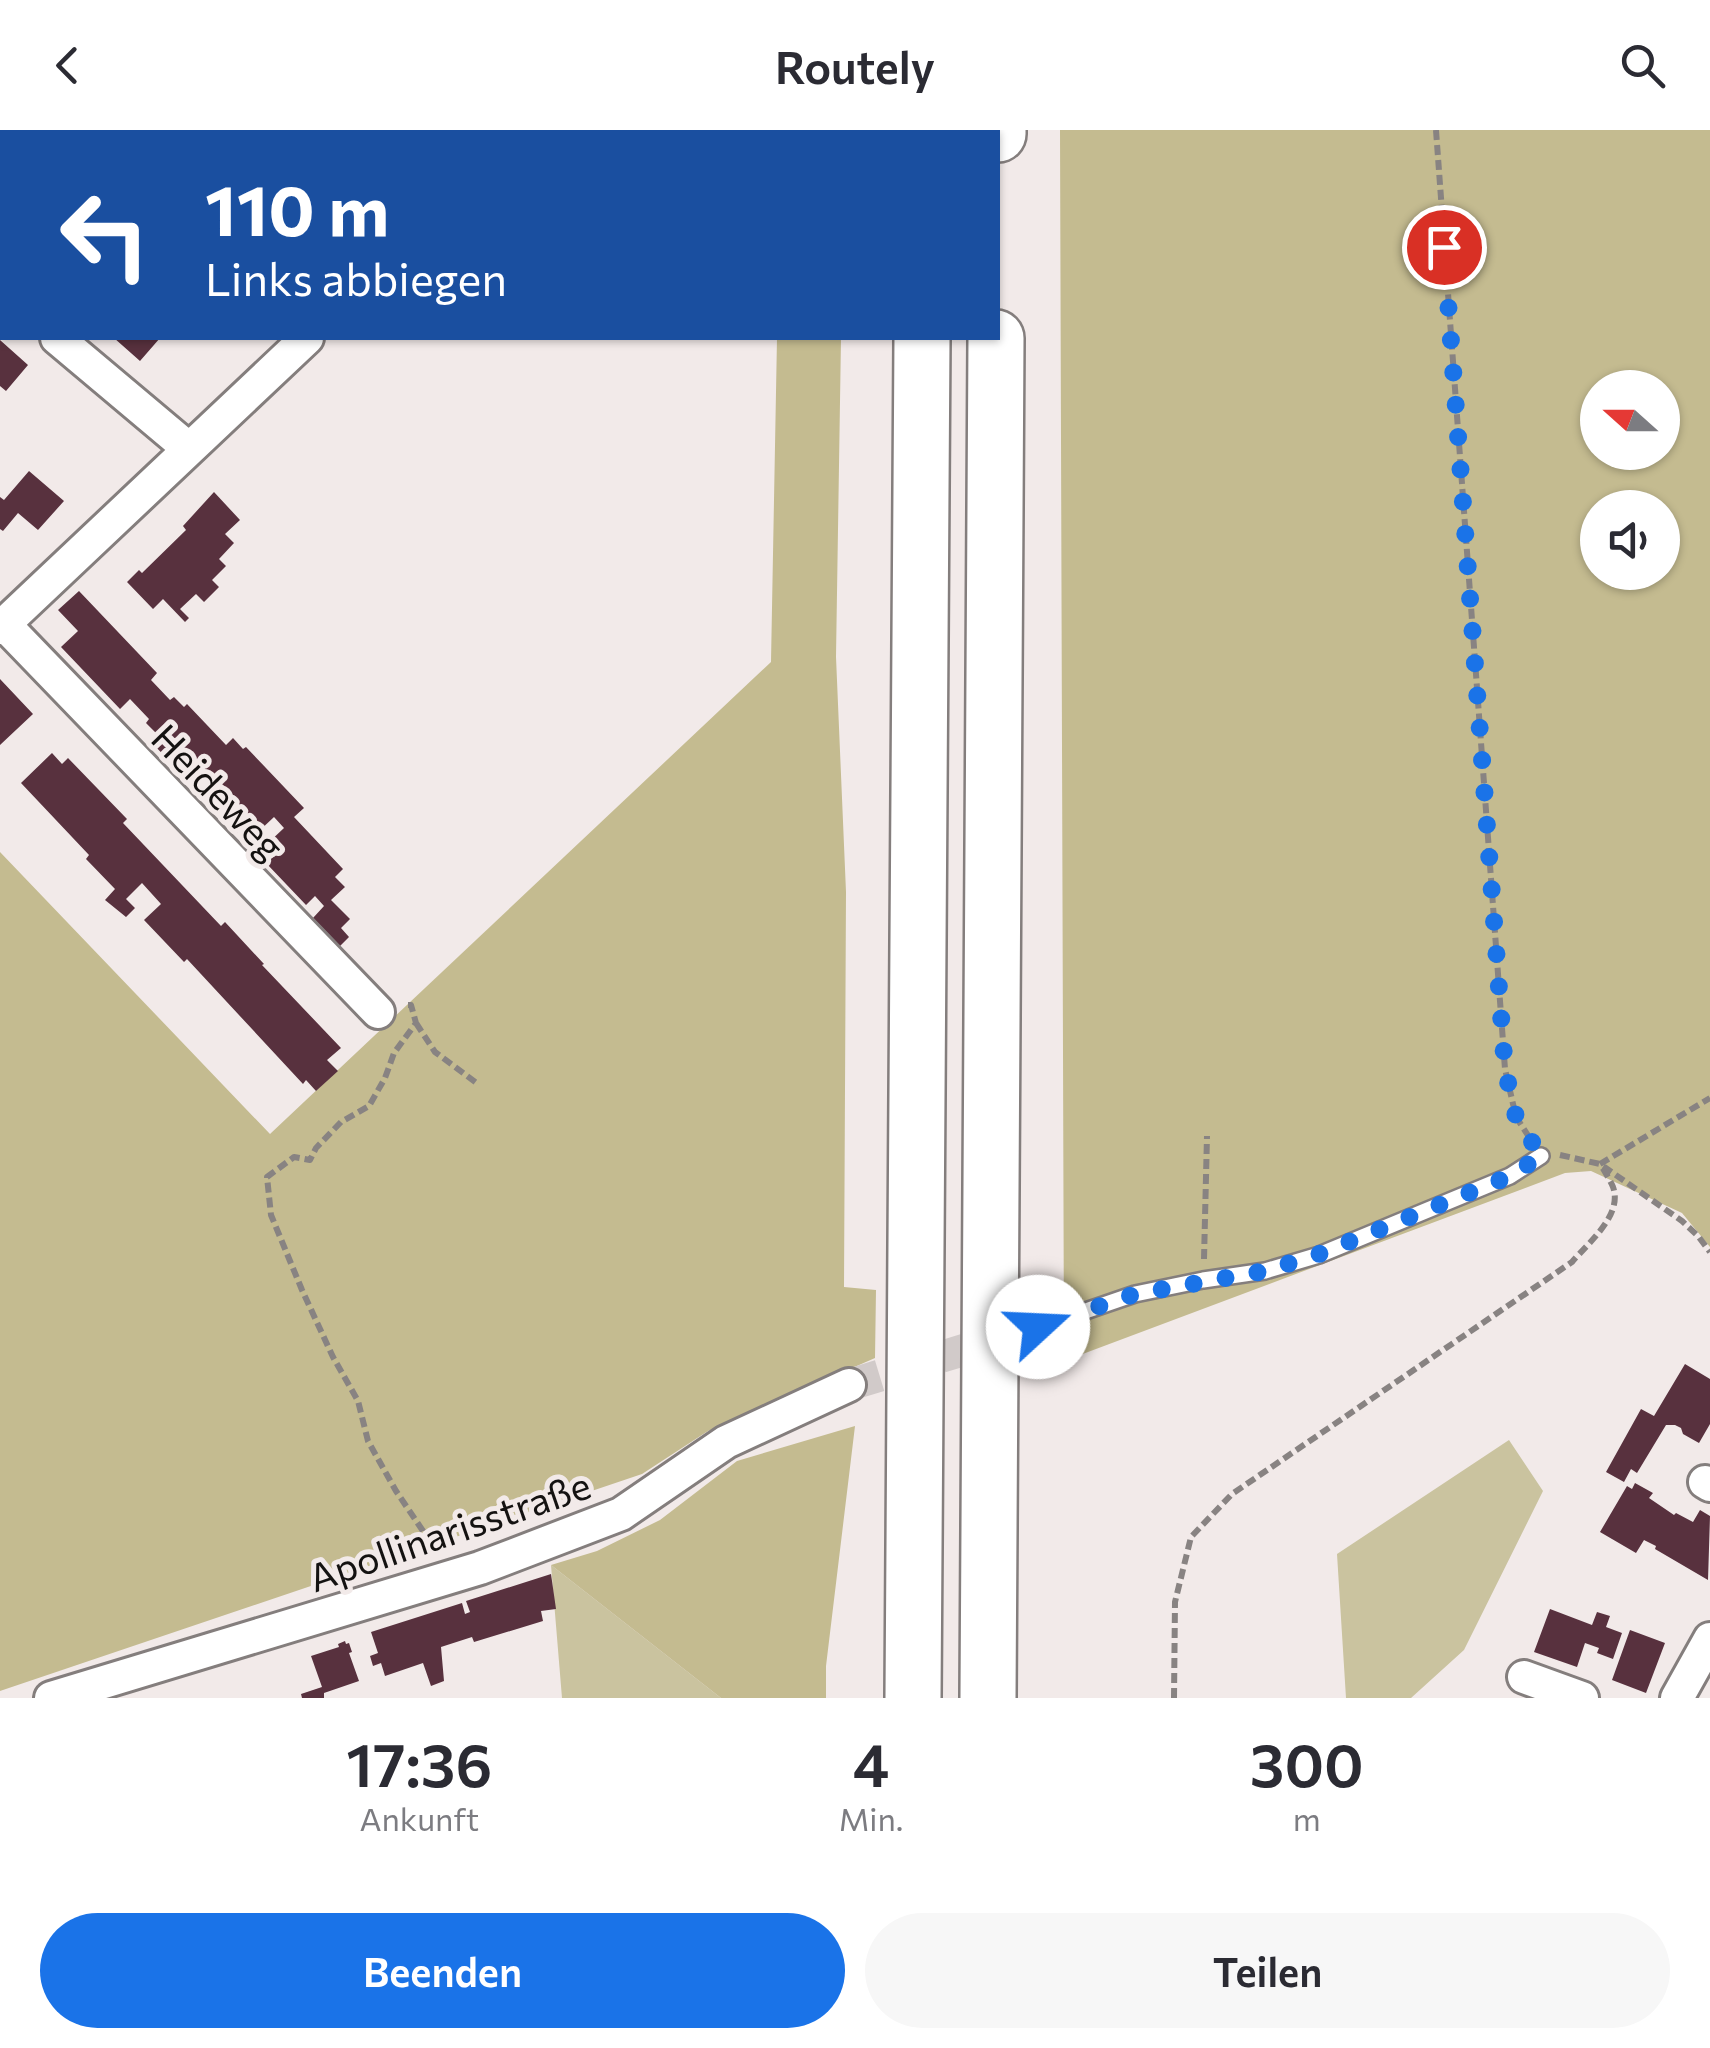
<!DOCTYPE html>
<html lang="de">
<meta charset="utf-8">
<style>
:root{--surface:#fff;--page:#f7f7f7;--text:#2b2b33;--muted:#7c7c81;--accent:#1a73e8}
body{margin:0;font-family:Commissioner,sans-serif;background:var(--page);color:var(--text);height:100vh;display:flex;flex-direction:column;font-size:38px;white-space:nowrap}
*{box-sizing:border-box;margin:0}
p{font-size:32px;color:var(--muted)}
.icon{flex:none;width:55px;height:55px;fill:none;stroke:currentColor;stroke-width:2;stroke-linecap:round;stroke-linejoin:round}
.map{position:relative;height:1568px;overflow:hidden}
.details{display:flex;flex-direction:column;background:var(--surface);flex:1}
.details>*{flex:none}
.banner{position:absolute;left:0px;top:0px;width:1000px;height:210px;box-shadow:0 2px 8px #0004;background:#1a4fa0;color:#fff;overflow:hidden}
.needle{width:65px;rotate:291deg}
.fabs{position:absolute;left:1580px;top:240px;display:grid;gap:20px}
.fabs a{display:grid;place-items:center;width:100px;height:100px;border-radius:50%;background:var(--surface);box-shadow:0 2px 8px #0004;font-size:50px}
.pin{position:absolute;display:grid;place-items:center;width:85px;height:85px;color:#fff;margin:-42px;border:5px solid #fff;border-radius:50%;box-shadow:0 2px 10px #0007}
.me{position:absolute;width:110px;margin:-55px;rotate:70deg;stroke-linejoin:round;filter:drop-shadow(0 0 8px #0008)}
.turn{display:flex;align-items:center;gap:35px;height:210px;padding:0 40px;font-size:45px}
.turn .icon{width:130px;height:130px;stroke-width:2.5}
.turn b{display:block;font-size:70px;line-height:85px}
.eta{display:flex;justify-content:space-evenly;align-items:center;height:170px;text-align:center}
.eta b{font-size:60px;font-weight:600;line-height:70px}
.primary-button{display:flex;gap:20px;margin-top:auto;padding:20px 40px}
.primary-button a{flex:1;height:115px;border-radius:60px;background:var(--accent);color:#fff;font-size:40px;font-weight:600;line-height:115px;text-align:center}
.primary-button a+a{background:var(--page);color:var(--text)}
header{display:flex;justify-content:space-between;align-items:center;height:130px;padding:0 40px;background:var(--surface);font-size:45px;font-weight:600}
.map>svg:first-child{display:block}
.green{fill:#cac39f}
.forest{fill:#c4bb90;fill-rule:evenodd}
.building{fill:#58313e}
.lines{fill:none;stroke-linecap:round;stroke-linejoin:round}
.street-tunnel{stroke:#d1cac9;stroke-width:32;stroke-dasharray:32 16;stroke-linecap:butt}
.lane-casing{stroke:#847e7d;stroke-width:20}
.street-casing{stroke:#847e7d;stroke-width:38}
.highway-casing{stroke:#847e7d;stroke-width:60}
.path{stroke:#888382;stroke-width:6;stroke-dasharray:10 5;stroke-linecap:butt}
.lane{stroke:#fff;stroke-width:15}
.street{stroke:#fff;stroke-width:32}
.highway{stroke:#fff;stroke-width:55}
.route{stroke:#1a73e8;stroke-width:18;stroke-dasharray:0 32.4}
.labels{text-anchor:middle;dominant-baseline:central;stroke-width:10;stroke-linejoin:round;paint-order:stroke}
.street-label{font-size:38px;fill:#141211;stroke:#f2eae9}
</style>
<header><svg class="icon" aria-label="back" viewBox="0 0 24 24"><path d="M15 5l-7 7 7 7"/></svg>Routely<svg class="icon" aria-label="search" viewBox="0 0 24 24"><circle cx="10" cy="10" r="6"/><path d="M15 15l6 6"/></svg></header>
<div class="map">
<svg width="1710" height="1568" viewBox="0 0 1710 1568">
<rect width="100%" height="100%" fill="#f2eae9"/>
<!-- green -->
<path class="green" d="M 1509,1310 L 1543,1361 L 1464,1520 L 1411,1568 L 1346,1568 L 1337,1424 Z
M 551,1435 L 721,1568 L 562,1568 Z"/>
<!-- forest -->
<path class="forest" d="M 127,0 L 551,0 L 549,2 L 130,2 Z
M 1060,0 L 1710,0 L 1710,1117 L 1682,1083 L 1591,1041 L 1565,1043 L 1064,1231 ZM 1598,258 L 1662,258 L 1662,322 L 1598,322 ZM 1598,378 L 1662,378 L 1662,442 L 1598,442 Z
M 777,208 L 841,208 L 836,527 L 846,762 L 844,1157 L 876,1160 L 875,1228 L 708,1301 L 642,1344 L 0,1561 L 0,722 L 270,1004 L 771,532 Z
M 855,1296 L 826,1536 L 826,1568 L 721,1568 L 551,1435 L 597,1421 L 660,1390 L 737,1331 Z"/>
<!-- building -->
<path class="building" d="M 114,208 L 160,208 L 140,231 Z
M 0,210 L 28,235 L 6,261 L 0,256 Z
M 29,341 L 64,371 L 38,400 L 18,383 L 3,401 L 0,399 L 0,367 L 4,370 Z
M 214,362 L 240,390 L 225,404 L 234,413 L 219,429 L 226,436 L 212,450 L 219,457 L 204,472 L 196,464 L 180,479 L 189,488 L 185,492 L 163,469 L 153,479 L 127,452 L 139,440 L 142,443 L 186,400 L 183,396 Z
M 79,461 L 157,543 L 151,550 L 170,570 L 174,567 L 184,577 L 187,574 L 226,615 L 233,608 L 243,619 L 246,617 L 304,678 L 294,687 L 343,739 L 335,747 L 345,757 L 331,770 L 350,789 L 341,798 L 349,807 L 340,816 L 313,788 L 324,776 L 315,766 L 306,775 L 266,733 L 277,724 L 267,714 L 284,698 L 274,687 L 257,703 L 248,693 L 237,703 L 217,682 L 228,672 L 218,662 L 224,656 L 214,646 L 212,648 L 203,638 L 189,651 L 149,610 L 156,603 L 146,593 L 149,589 L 130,569 L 120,579 L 61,517 L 78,501 L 58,480 Z
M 0,549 L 33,584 L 0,615 Z
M 52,623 L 62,634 L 68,628 L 127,689 L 123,693 L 221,796 L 225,792 L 264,834 L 262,835 L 341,918 L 327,930 L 338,941 L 316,961 L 306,950 L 303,954 L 187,829 L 184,832 L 144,790 L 161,774 L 142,753 L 126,769 L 135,778 L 126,787 L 105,770 L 115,759 L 86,729 L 89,725 L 21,653 Z
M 1685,1234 L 1710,1249 L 1710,1294 L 1699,1313 L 1683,1304 L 1681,1298 L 1675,1295 L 1666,1295 L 1637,1343 L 1631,1339 L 1624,1352 L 1606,1342 L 1641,1279 L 1654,1286 Z
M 1635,1353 L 1653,1363 L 1649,1368 L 1674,1385 L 1676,1383 L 1693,1392 L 1700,1380 L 1710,1386 L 1708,1450 L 1655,1419 L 1656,1416 L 1644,1410 L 1636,1423 L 1600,1402 L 1627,1356 L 1632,1359 Z
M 551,1444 L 556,1479 L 541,1481 L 543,1491 L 474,1512 L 472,1507 L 441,1517 L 444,1551 L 431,1556 L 423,1533 L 385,1546 L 381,1533 L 373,1536 L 370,1526 L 378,1523 L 371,1502 L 462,1473 L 465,1484 L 470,1482 L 466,1471 Z
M 1550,1479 L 1592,1495 L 1597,1482 L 1610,1486 L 1606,1497 L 1622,1503 L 1613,1529 L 1597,1523 L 1599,1518 L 1585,1513 L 1577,1537 L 1534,1522 Z
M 1630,1500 L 1665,1513 L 1646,1563 L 1612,1550 Z
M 345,1511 L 346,1514 L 349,1513 L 352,1522 L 349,1523 L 359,1551 L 324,1563 L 324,1568 L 302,1568 L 301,1564 L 322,1557 L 311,1526 L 339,1517 L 338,1514 Z"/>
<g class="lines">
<!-- street-tunnel -->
<path class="street-tunnel" d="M 849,1255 L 1039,1197"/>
<!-- lane casing -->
<g class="lane-casing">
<path id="lane" d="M 1039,1197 L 1135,1164 L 1203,1150 L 1265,1141 L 1319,1125 L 1510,1046 L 1541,1026"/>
</g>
<!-- street casing -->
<g class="street-casing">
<path id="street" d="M 0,159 L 2,162
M 57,208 L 189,319
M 4,494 L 378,882
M 0,498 L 307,208
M 1705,1352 L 1710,1355
M 1524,1547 L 1582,1568
M 51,1568 L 480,1438 L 621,1384 L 726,1312 L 849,1255
M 1677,1568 L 1710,1509"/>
</g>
<!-- highway casing -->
<g class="highway-casing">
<path id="highway" d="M 923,2 L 923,0
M 998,4 L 998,0
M 913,1568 L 922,208
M 988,1568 L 996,208"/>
</g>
<!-- path -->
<path class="path" d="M 1436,0 L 1505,939 L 1516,987 L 1531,1010
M 436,2 L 437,0
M 408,875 L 411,875 L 416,893 L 394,923 L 385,948 L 369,976 L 341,992 L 316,1018 L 310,1030 L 294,1027 L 267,1047 L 271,1085 L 302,1160 L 333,1227 L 358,1271 L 368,1311 L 396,1361 L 423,1401 L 426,1422
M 416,893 L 435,922 L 478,954
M 1560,1025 L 1600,1034 L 1682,1091 L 1698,1106 L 1710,1122
M 1600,1034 L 1710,968
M 1204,1129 L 1207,1006
M 1174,1568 L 1175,1472 L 1191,1407 L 1232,1364 L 1572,1132 C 1589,1112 1623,1085 1613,1057 C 1610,1050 1605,1042 1601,1035"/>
<!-- lane -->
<use href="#lane" class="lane"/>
<!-- street -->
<use href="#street" class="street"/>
<!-- highway -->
<use href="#highway" class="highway"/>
</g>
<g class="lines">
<!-- route -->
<path class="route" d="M 1038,1197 L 1135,1164 L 1265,1141 L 1319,1124 L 1510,1046 L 1541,1026 L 1516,987 L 1505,939 L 1444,117"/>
</g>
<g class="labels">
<!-- street labels -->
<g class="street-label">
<text transform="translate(219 661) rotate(46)">Heideweg</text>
<text transform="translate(449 1400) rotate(-19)">Apollinarisstraße</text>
</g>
</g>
</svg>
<div class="fabs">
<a><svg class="needle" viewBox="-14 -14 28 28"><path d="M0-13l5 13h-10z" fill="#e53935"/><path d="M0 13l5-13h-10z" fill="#7c7c81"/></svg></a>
<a><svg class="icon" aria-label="sound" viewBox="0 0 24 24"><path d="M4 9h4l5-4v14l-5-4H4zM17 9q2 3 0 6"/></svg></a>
</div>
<div class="pin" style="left:1444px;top:117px;background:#d93025"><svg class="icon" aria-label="arrive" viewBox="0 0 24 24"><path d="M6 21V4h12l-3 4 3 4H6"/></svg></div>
<svg class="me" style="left:1038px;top:1197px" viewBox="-20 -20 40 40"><circle r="19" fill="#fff"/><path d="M0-13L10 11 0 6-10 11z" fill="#1a73e8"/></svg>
<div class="banner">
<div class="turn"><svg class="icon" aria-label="left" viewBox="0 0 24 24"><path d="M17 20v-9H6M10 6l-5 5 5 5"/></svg><div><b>110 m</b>Links abbiegen</div></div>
</div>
</div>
<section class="details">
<div class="eta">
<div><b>17:36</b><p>Ankunft</p></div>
<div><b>4</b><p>Min.</p></div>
<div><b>300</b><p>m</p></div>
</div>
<div class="primary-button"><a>Beenden</a><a>Teilen</a></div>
</section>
